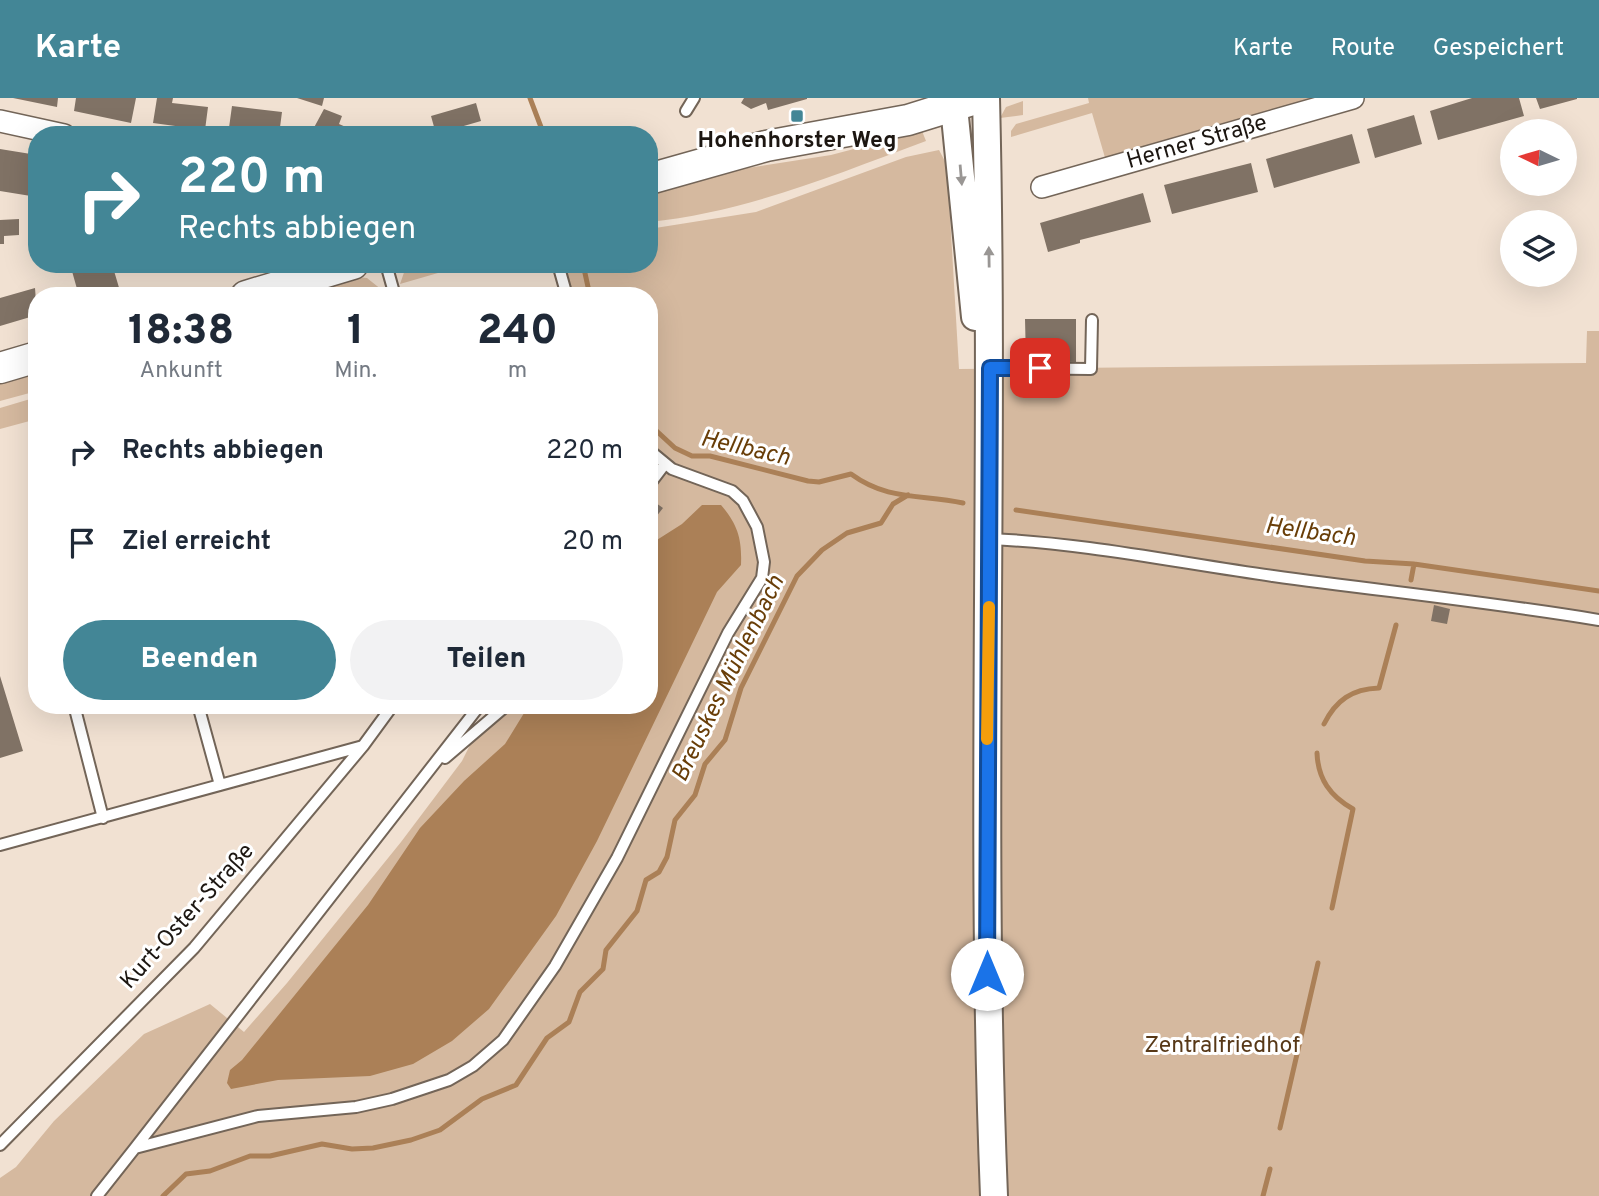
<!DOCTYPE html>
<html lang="de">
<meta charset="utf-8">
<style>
:root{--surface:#fff;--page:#f2f2f3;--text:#1f2937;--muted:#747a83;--accent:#438696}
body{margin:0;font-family:Overpass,sans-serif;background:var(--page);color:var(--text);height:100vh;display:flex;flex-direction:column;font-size:26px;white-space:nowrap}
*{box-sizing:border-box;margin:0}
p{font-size:23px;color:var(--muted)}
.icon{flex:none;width:38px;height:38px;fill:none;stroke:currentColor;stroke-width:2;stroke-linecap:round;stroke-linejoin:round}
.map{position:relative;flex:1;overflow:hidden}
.sheet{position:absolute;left:28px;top:189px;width:630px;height:427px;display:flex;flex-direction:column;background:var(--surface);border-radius:28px;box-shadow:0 7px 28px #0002}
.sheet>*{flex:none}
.top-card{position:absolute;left:28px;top:28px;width:630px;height:147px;border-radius:28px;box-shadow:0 7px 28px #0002;background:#438696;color:#fff;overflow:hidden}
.needle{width:46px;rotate:275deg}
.tools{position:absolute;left:1500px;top:21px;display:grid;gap:14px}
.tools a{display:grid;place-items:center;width:77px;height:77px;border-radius:50%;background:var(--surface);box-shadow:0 7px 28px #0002;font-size:35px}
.pin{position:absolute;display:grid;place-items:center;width:60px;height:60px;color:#fff;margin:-30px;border-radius:14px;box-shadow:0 4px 10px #0006}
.me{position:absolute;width:77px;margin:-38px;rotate:0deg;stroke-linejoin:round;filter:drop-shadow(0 0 5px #0008)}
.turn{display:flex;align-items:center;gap:24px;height:147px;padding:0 35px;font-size:32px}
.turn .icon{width:91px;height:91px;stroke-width:2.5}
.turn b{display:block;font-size:49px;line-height:60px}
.eta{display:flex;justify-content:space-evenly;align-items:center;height:119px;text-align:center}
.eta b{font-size:42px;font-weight:800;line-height:49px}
.button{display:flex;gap:14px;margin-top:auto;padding:14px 35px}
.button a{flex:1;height:80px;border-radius:42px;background:var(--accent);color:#fff;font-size:28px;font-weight:800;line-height:80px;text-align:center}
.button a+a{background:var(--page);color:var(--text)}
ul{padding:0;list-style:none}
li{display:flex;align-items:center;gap:21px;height:91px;padding:0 35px}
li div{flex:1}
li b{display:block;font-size:26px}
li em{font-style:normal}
header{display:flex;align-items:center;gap:42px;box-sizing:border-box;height:98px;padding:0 35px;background:var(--accent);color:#fff}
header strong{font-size:33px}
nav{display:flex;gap:38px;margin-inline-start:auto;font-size:24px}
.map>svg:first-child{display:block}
.green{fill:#d5b99f}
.water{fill:#ab8057}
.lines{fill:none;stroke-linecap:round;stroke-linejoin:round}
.stream{stroke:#ab8057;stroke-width:5}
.building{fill:#807265}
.service-casing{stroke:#736558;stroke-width:14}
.minor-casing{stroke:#736558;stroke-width:24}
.tertiary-casing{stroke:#736558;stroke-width:30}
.secondary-casing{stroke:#736558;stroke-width:33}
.service{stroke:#fff;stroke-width:10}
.minor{stroke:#fff;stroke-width:21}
.tertiary{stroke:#fff;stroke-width:26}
.secondary{stroke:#fff;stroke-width:30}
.oneway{fill:#999694}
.route-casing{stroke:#114b97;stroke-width:18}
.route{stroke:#1a73e8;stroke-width:12}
.slow{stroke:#f59e0b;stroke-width:12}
.poi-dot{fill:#438696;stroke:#fff;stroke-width:2.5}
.labels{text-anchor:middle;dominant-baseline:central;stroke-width:6;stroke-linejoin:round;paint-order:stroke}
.poi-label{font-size:23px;font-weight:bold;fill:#1c1611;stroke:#fff}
.street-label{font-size:23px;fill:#1c1611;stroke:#fff}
.park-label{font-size:23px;fill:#573817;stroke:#fff}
.water-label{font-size:24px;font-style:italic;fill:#693e08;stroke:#fff}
</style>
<header>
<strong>Karte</strong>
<nav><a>Karte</a><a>Route</a><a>Gespeichert</a></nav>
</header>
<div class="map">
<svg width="1599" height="1098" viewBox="0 0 1599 1098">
<rect width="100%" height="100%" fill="#f1e1d2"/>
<!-- green -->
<path class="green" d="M 1088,0 L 1319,0 L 1106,63 L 1092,15 L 1011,39 L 1011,33 L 1016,26 L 1089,5 Z
M 1023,3 L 1023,17 L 1000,20 L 1006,9 Z
M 922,33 L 926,43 C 834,77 747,114 649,124 L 649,92 L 728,73 L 831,57 Z
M 939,52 L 947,67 L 959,271 L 1586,265 L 1587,233 L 1599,233 L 1599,1098 L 0,1098 L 0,1080 L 16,1069 L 54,1023 L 144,936 L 210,906 L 244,934 L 287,885 L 401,744 L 462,663 L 490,607 L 649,607 L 649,198 L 562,198 L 552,166 L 649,166 L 649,131 L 756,114 L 906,59 Z
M 407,166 L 469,166 L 400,186 Z
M 357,179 L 367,180 L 382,192 L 363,198 L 287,198 Z
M 37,270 L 37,293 L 0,303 L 0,281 Z
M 37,299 L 37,321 L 0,331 L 0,310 Z"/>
<!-- water -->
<path class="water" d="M 702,407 L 721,407 C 738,427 742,441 741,467 L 717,494 L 597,743 L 556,818 L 489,911 L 452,943 L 413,966 L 370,978 L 278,982 L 231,991 L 227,985 L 230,972 L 242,962 L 368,807 L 420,730 L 464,683 L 505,646 L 529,607 L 649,607 L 649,447 L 682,426 Z"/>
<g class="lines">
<!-- stream -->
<path class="stream" d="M 530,0 L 544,37
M 583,166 L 590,198
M 649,326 L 675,350 L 692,358 L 710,358 L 808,383 L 819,384 L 851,376 C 888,403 920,396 963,405
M 1016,412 L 1365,463 L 1414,466 L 1599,493
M 1411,482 L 1414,466
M 1324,626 C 1336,602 1352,591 1379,590 L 1396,527
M 1317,655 C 1318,681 1330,698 1353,711 L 1332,810
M 1280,1030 L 1318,865
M 163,1098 L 186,1076 L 210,1073 L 250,1058 L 270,1058 L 322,1046 L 352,1051 L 373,1050 L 411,1042 L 440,1032 L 482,1001 L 516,987 L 547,940 L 569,924 L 580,894 L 603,871 L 606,852 L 637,813 L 646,782 L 659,774 L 667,759 L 675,722 L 695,697 L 705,666 L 725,642 L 741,590 L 797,478 L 822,452 L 847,435 L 881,425 L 893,406 L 908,397
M 1263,1098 L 1270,1071"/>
</g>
<!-- building -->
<path class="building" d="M 13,0 L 58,0 L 57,9 Z
M 76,0 L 136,0 L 131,25 L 74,13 Z
M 157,0 L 173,0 L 172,5 L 208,9 L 205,32 L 153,25 Z
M 297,0 L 324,0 L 322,8 Z
M 744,0 L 807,0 L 807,1 L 768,12 L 766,5 L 751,11 L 741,5 Z
M 1472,0 L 1519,0 L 1524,18 L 1438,42 L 1430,13 Z
M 1536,0 L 1577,0 L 1577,1 L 1540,11 Z
M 476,5 L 481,23 L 436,36 L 431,18 Z
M 232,8 L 282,14 L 279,37 L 228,37 Z
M 324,11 L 342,18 L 339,26 L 355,33 L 354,37 L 310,37 Z
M 1414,17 L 1422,46 L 1375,60 L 1367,31 Z
M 1352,36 L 1360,65 L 1274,90 L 1266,61 Z
M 0,51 L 37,57 L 37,99 L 0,93 Z
M 1251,65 L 1258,94 L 1172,116 L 1164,87 Z
M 1143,95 L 1151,124 L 1080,142 L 1080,145 L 1048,154 L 1040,125 Z
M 19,121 L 19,137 L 4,138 L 4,146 L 0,146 L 0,122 Z
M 70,166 L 112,166 L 120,193 L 105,198 L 79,198 Z
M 35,190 L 37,217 L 0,228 L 0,200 Z
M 1025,221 L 1076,221 L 1076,264 L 1026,263 Z
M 649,400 L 663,410 L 649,428 Z
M 1434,507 L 1450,511 L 1447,526 L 1431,523 Z
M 0,578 L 23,653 L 0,660 Z"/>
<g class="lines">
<!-- service casing -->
<g class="service-casing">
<path id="service" d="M 686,13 L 694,0
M 386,166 L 395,198
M 558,166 L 567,198
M 513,198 L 514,198
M 990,270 L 1091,271 L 1092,222
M 649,387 L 665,366
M 990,441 C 1085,445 1179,465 1273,478 C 1382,493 1491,504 1599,522
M 74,607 L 103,720
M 198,607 L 220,687
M 445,660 L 507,607
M 0,747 L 363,648
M 0,1047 L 194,850 L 363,648 L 393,607
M 135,1050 L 480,607
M 97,1098 L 135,1050 L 258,1018 L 356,1009 L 392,1001 L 449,982 L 473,968 L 503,942 L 555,868 L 617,760 L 728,535 L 762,480 L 764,464 L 757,429 L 743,403 L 732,393 L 672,371 L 649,352"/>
</g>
<!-- minor casing -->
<g class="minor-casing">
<path id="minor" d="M 0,23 L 64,37
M 1042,89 L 1353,0"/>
</g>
<!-- tertiary casing -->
<g class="tertiary-casing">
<path id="tertiary" d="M 986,0 C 995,366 979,732 994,1098
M 954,9 L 975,219"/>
</g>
<!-- secondary casing -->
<g class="secondary-casing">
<path id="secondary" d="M 649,81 L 766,48 L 908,22 L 979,0
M 246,198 L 353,166
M 0,270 L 37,259"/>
</g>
<!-- service -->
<use href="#service" class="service"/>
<!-- minor -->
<use href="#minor" class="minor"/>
<!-- tertiary -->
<use href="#tertiary" class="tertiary"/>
<!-- secondary -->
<use href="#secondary" class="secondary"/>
</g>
<!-- one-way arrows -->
<defs><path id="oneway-solid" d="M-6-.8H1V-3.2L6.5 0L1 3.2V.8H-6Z" transform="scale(1.75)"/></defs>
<g class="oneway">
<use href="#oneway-solid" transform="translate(961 77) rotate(85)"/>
<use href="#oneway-solid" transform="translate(989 159) rotate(-91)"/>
</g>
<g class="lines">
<!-- route casing -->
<g class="route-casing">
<path id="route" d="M 987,876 L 990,270 L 1040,270"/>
</g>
<!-- route -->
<use href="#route" class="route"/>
<!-- slow -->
<path class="slow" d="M 987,641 L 989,509"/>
</g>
<!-- markers -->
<rect class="poi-dot" x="790" y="11" width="14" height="14" rx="3.5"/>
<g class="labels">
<!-- poi labels -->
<g class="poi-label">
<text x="797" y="43">Hohenhorster Weg</text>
</g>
<!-- street labels -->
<g class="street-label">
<text transform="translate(1197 45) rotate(-16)">Herner Straße</text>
<text transform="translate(188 819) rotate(-48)">Kurt-Oster-Straße</text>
</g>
<!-- park labels -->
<g class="park-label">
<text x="1222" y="948">Zentralfriedhof</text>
</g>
<!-- water labels -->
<g class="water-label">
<text transform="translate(745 351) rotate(13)">Hellbach</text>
<text transform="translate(1310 435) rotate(8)">Hellbach</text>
<text transform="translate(729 581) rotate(-64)">Breuskes Mühlenbach</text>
</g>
</g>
</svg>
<div class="tools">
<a><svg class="needle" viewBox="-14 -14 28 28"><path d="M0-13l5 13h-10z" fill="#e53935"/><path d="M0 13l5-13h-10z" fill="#747a83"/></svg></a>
<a><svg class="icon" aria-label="layers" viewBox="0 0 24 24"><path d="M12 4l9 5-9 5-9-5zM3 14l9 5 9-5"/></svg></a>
</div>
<div class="pin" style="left:1040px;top:270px;background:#d93025"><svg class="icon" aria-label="arrive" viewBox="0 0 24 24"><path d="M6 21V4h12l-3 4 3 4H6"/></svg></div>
<svg class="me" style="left:987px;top:876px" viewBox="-20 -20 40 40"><circle r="19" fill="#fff"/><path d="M0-13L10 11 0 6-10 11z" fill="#1a73e8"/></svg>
<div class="top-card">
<div class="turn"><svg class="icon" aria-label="right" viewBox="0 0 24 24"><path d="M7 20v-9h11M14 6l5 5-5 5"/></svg><div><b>220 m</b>Rechts abbiegen</div></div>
</div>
<section class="sheet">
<div class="eta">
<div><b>18:38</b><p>Ankunft</p></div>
<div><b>1</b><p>Min.</p></div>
<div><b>240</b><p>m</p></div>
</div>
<ul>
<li><svg class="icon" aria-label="right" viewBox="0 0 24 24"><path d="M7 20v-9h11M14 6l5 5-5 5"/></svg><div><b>Rechts abbiegen</b></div><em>220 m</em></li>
<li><svg class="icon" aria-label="arrive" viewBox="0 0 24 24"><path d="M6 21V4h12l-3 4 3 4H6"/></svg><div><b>Ziel erreicht</b></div><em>20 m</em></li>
</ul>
<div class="button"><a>Beenden</a><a>Teilen</a></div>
</section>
</div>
